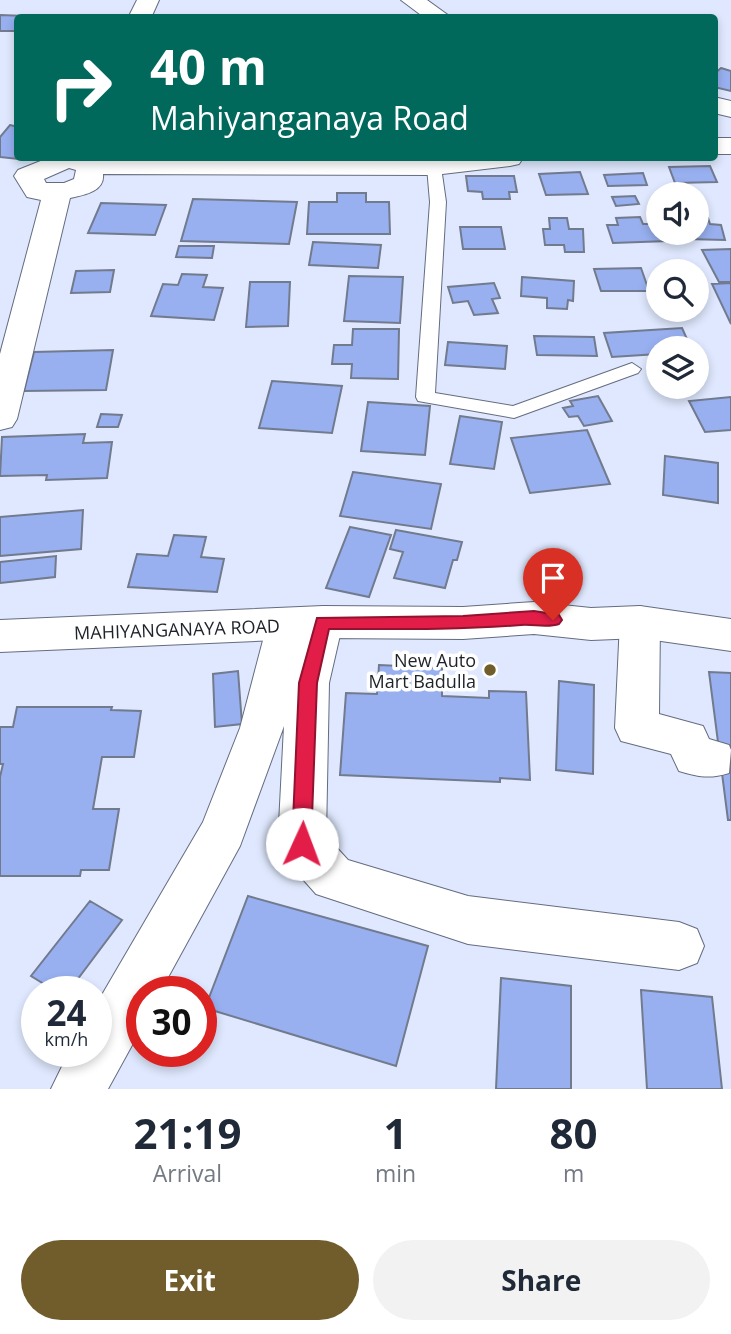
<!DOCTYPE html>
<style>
:root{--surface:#fff;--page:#f2f2f3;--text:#1f2937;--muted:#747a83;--accent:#705d2b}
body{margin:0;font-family:"Open Sans",sans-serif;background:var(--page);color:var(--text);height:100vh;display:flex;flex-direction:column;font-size:26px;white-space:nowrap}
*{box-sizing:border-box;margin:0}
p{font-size:23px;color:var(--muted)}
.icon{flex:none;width:38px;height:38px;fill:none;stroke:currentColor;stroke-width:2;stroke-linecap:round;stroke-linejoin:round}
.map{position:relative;height:1089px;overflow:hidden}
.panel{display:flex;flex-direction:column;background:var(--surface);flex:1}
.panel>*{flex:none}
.guide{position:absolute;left:14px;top:14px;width:704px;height:147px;border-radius:7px;box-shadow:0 4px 10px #0003;background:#00695c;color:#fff;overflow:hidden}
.buttons{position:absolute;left:646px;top:182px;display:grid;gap:14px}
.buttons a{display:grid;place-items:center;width:63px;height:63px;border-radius:50%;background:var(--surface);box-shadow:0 4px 10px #0003;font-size:35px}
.speed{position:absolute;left:21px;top:976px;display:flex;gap:14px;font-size:35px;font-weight:700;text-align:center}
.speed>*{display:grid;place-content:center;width:91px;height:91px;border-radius:50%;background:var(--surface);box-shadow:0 4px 10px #0003;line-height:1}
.speed small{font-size:18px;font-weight:400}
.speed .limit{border:10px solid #d22;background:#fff;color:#111}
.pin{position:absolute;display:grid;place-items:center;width:60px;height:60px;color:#fff;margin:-72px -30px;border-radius:50% 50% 50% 0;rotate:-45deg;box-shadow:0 0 7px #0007}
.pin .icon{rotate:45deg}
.me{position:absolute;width:77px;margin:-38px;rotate:2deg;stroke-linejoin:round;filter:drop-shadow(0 0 5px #0008)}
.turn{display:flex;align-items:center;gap:24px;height:147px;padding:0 21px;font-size:32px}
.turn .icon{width:91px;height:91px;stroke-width:2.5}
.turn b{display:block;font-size:49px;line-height:60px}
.eta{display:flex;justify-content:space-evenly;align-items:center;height:119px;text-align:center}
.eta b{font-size:42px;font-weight:700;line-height:49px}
.primary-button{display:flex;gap:14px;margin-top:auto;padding:14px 21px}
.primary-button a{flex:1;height:80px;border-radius:42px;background:var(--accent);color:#fff;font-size:28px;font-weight:700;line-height:80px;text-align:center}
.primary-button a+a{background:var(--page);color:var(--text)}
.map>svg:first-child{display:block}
.building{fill:#98b0f0;stroke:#727a8e;stroke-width:2}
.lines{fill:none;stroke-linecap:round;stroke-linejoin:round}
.service-casing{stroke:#646c7f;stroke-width:2}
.minor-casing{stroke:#646c7f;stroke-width:2}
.primary-casing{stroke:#646c7f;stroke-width:2}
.service{fill:#fff;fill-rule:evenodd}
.minor{fill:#fff;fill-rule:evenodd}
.primary{fill:#fff;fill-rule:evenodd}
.route{fill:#e11d48;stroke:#92132f;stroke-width:2}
.poi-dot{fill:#705d2b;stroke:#fff;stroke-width:2.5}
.labels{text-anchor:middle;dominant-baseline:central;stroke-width:7;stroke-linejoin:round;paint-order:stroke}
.street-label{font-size:18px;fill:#1e2229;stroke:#fff}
.poi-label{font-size:18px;fill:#1e2229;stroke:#fff;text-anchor:end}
</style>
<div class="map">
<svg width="731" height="1089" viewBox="0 0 731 1089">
<rect width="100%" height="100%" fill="#dfe8fe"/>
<!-- building -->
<path class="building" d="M 0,15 L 53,17 L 18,18 L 18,31 L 0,31 Z
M 721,68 L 731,71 L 731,91 L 714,87 L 714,74 Z
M 10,125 L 18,127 L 18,159 L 0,157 L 0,137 Z
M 710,166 L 717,182 L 675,183 L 669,167 Z
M 580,172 L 588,194 L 546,195 L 539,174 Z
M 643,173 L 647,185 L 608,186 L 604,175 Z
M 466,176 L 514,176 L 517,192 L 509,192 L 510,199 L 483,199 L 482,192 L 468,191 Z
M 337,193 L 366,193 L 366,202 L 389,202 L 390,234 L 307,234 L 309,202 L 337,202 Z
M 635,196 L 639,204 L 616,206 L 612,197 Z
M 193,199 L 297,202 L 289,244 L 181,241 Z
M 101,203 L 166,205 L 155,235 L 88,233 Z
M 640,217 L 643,224 L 658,224 L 658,233 L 665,233 L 668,241 L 613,243 L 607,225 L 618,225 L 616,218 Z
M 549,218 L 567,218 L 569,229 L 583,229 L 584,252 L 565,252 L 564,245 L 545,245 L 543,229 L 550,229 Z
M 696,218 L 708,218 L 710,224 L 721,225 L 725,240 L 686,239 L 684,233 L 696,233 Z
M 460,227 L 501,227 L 505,249 L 463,249 Z
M 313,242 L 381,245 L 378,268 L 309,265 Z
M 179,246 L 214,246 L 212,258 L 176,257 Z
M 731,249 L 731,282 L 719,282 L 702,250 Z
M 641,268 L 649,291 L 601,291 L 594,269 Z
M 114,270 L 110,292 L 71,293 L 76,271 Z
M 182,274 L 207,275 L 203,287 L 223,288 L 214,320 L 151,316 L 163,284 L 178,285 Z
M 349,276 L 403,277 L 400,323 L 344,321 Z
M 522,277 L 574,281 L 573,301 L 568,300 L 567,309 L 547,308 L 547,298 L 521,296 Z
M 250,282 L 290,282 L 288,326 L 246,327 Z
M 494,283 L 500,298 L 492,299 L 498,313 L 474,315 L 468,301 L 453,303 L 448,287 Z
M 731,283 L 731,324 L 712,284 Z
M 682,328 L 691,348 L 658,348 L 658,354 L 612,357 L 604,333 Z
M 353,329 L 399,329 L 398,379 L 351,378 L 352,364 L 332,364 L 334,345 L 352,345 Z
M 534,336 L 594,337 L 597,356 L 537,355 Z
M 448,342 L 507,346 L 505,369 L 445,365 Z
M 113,350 L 106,390 L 24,391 L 34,352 Z
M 272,381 L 342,386 L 332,433 L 259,428 Z
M 598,396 L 612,421 L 584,426 L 578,416 L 569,417 L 563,408 L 573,406 L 570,401 Z
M 731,397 L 731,430 L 705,432 L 689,401 Z
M 368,402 L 430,406 L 425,455 L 361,451 Z
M 101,414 L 122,415 L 118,427 L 97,427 Z
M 460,416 L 502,422 L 494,469 L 450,464 Z
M 587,430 L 610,484 L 530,493 L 511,438 Z
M 85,434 L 83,443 L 112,442 L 107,478 L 46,480 L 47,475 L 0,476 L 2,437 Z
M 665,456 L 718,463 L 718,503 L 663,495 Z
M 353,472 L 441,484 L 431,529 L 340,516 Z
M 83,510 L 81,549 L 0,556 L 0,517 Z
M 350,527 L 391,535 L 369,597 L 326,588 Z
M 396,530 L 462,542 L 457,560 L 453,560 L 445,588 L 394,578 L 403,552 L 390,549 Z
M 174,535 L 206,537 L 201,557 L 224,559 L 217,592 L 128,587 L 137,554 L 168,556 Z
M 56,556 L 55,577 L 0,583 L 0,562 Z
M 379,665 L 442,668 L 442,696 L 489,698 L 489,691 L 526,692 L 530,780 L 500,778 L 500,782 L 340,775 L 346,693 L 377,694 Z
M 238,671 L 242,724 L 215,727 L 213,674 Z
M 709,672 L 731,673 L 731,820 L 728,820 Z
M 559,681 L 594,685 L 593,774 L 556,770 Z
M 17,707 L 112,707 L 111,710 L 141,711 L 134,757 L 102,757 L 93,809 L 119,809 L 109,870 L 81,870 L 80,876 L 0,876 L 0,777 L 3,764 L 0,764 L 0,727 L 13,727 Z
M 248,896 L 428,946 L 396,1066 L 205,1008 Z
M 90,901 L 122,920 L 68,992 L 57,992 L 31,976 Z
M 501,978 L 571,986 L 571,1089 L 496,1089 Z
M 641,990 L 712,997 L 722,1089 L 647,1089 Z"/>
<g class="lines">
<!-- service casing -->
<g class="service-casing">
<path id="service" d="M 434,163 L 441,167 L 446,202 L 435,393 L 513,406 L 632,363 L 641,369 L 638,373 L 514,418 L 418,401 L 416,397 L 430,202 L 427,167 Z"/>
</g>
<!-- minor casing -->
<g class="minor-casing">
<path id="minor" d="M 137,0 L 159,0 L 151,18 L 128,18 Z
M 401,0 L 427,0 L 452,18 L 425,18 Z
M 714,97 L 731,101 L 731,117 L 714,113 Z
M 714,138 L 731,138 L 731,154 L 714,154 Z
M 48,158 L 523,158 L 519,164 L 510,166 L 434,175 L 103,174 C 105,192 83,195 70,198 L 17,419 L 12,427 L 0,430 L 0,354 L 41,200 L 27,197 L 14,176 L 18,170 ZM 69,168 L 76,170 L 74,179 L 64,183 L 46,183 L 44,179 Z
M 323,606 L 337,611 L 343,622 L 329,683 L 326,836 L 348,860 L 468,896 L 679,922 L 697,929 L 704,946 L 697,963 L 679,970 L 468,944 L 316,894 L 285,859 L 278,844 L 284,726 L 240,846 L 160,992 L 142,992 L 142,1027 L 108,1089 L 51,1089 L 69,1052 L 96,1052 L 96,1005 L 203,822 L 240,728 L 267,625 L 273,614 L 287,609 L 301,614 L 304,619 L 309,611 Z
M 640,606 L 654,611 L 660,622 L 659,714 L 703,726 L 709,739 L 729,745 L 731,750 L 729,773 C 710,779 698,777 679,771 L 671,754 L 621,741 L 615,728 L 620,622 L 626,611 Z"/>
</g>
<!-- primary casing -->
<g class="primary-casing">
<path id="primary" d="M 534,602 L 591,608 L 640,606 L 731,619 L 731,651 L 640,638 L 591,640 L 534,634 L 463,639 L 323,638 L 0,652 L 0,620 L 323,606 L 463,607 Z"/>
</g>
<!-- service -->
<use href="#service" class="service"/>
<!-- minor -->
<use href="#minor" class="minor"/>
<!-- primary -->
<use href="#primary" class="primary"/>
</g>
<!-- route -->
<path class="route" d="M 534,611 L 559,615 L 562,620 L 559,624 C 548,628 533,624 521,625 C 457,630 394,629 329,629 L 317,683 L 311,844 L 308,850 L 302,853 L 295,850 L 292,844 L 299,683 L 317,618 L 463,616 Z"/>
<!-- markers -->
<circle class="poi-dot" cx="490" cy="670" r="7"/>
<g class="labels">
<!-- street labels -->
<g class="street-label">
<text transform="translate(177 629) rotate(-2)">MAHIYANGANAYA ROAD</text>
</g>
<!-- poi labels -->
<g class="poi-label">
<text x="476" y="660">New Auto<tspan x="476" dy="21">Mart Badulla</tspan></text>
</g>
</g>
</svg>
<div class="buttons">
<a><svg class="icon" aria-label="sound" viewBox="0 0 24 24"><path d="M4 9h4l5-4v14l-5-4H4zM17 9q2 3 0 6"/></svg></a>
<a><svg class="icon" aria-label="search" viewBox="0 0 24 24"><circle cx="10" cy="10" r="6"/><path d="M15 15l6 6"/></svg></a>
<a><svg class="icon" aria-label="layers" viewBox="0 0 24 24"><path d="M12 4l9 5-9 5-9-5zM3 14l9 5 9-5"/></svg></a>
</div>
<div class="speed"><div>24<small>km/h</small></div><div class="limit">30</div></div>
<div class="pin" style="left:553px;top:620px;background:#d93025"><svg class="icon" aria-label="arrive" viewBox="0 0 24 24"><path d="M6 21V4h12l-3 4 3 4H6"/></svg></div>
<svg class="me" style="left:302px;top:844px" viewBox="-20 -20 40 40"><circle r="19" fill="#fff"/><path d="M0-13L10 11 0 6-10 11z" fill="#e11d48"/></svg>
<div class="guide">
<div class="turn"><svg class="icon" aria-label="right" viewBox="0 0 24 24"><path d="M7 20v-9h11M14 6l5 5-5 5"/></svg><div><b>40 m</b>Mahiyanganaya Road</div></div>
</div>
</div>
<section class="panel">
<div class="eta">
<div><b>21:19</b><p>Arrival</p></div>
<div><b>1</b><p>min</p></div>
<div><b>80</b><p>m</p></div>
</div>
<div class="primary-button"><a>Exit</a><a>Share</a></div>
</section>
